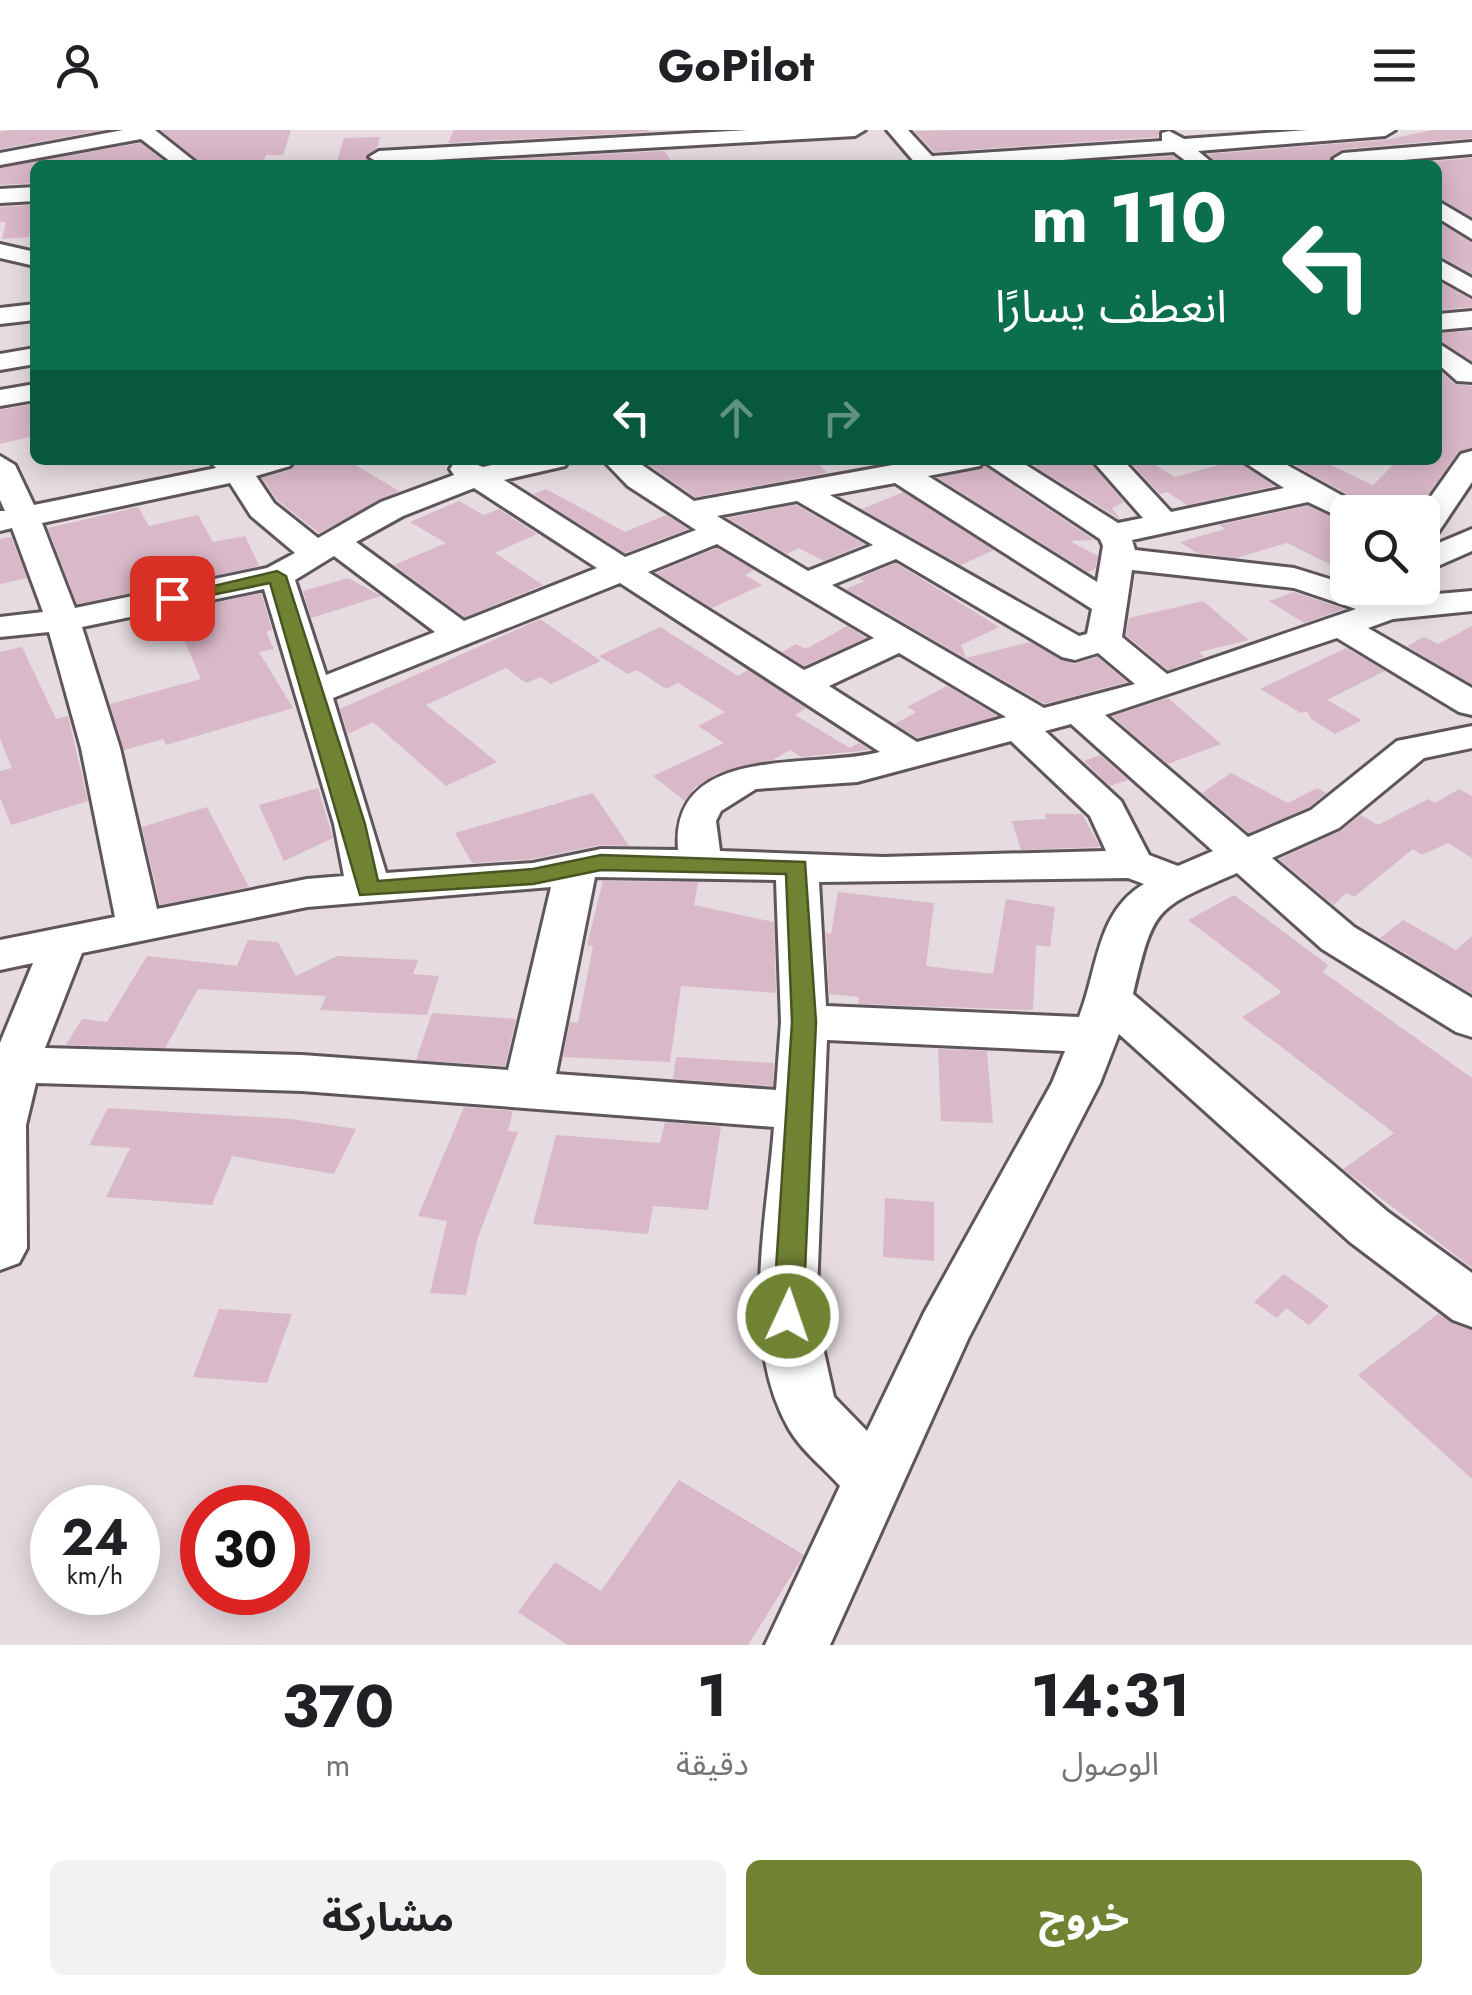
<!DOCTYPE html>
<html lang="ar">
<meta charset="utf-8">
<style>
:root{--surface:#fff;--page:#f2f2f2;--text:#202124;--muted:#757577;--accent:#708333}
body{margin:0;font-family:Jost,"Noto Sans Arabic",sans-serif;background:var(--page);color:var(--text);direction:rtl;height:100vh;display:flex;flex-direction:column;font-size:38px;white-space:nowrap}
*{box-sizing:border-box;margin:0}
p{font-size:32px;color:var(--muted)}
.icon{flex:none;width:55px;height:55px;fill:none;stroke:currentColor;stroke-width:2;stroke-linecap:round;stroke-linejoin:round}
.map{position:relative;height:1515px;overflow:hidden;direction:ltr}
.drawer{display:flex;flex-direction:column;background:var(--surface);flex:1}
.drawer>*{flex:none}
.guide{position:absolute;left:30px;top:30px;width:1412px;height:305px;border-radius:15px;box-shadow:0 5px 25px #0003;direction:rtl;background:#0b6e4f;color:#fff;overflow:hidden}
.tools{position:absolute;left:1330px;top:365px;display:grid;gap:20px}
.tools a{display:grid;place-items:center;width:110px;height:110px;border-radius:15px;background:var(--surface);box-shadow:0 5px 25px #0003;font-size:50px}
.speed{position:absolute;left:30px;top:1355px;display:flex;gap:20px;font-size:50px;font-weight:700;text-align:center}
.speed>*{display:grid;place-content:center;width:130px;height:130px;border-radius:50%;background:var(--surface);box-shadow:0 5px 25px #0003;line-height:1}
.speed small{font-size:25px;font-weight:400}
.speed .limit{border:15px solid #d22;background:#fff;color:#111}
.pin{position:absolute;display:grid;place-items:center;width:85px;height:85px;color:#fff;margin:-42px;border-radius:20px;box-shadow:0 5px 15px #0006}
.me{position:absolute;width:110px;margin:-55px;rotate:3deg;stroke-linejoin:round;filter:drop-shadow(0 0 8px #0008)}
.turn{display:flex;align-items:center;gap:35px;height:210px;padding:0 50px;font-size:45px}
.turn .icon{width:130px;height:130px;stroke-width:2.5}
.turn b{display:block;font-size:70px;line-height:85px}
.lanes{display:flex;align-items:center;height:95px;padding:0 50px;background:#0003;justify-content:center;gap:50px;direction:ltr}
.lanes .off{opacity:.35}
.eta{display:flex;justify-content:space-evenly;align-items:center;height:170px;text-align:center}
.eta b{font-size:60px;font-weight:700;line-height:70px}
.action{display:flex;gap:20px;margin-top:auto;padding:20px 50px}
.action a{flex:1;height:115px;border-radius:15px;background:var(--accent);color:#fff;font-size:40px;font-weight:700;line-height:115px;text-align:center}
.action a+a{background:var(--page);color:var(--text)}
header{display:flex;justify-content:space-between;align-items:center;height:130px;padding:0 50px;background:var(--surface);font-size:45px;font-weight:700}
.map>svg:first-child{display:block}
.building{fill:#d9b8c7}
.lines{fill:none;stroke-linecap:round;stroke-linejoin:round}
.minor-casing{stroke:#5e565a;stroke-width:6}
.minor{fill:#fff;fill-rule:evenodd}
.route{fill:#708333;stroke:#495521;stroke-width:2.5}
</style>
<header><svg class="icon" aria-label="menu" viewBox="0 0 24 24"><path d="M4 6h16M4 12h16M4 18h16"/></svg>GoPilot<svg class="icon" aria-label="person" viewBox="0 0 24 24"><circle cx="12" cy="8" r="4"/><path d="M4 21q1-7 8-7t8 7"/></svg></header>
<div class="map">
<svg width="1472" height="1515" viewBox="0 0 1472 1515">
<rect width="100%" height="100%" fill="#e5dbe0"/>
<!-- building -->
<path class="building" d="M 11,0 L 103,0 L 0,19 L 0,2 Z
M 161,0 L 291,0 L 283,25 L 266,25 L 262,35 L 203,35 Z
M 454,0 L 648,0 L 650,2 L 448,13 Z
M 962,0 L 1160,0 L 1158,7 L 934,22 L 914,1 Z
M 1433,0 L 1472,0 L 1472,8 L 1343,19 L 1329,28 L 1337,35 L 1219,35 L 1208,24 L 1385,10 Z
M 380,7 L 377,18 L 365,26 L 373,35 L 336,35 L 344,8 Z
M 140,13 L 169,35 L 35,35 L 35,53 L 0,55 L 0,38 Z
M 664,21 L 672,32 L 439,35 L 440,33 Z
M 1173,26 L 1185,35 L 1044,35 Z
M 1472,28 L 1472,87 L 1438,67 L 1438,35 L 1389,35 Z
M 35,75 L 29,107 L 2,109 L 6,92 L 0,92 L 0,77 Z
M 1438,92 L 1472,113 L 1472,144 L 1438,125 Z
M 1438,151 L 1472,170 L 1472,177 L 1438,180 Z
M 1472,201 L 1472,231 L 1438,209 L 1438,203 Z
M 1438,239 L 1454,254 L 1472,256 L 1472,318 L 1458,322 L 1416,382 L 1367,382 L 1361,372 L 1286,330 L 1320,330 L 1373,355 L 1398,330 L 1438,330 Z
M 35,274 L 35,297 L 28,299 L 33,306 L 0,314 L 0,280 Z
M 298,330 L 347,330 L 399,361 L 319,403 L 277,370 L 262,348 L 291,340 Z
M 642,330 L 815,330 L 827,343 L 695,367 Z
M 1058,330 L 1088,330 L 1124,372 L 1112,378 L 1120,389 L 1034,336 Z
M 1128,330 L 1147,330 L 1175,347 L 1237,330 L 1274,356 L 1187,375 L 1167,362 L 1160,364 Z
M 984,336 L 1094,410 L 1070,411 L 1098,426 L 1095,439 L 1088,442 L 938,348 Z
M 546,359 L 625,402 L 666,385 L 688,399 L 625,423 L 533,364 Z
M 903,362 L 994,420 L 961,435 L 862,379 Z
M 459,371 L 484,385 L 499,379 L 537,404 L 495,423 L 543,455 L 465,487 L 394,435 L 446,413 L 410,392 Z
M 796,375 L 864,414 L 824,431 L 799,418 L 787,424 L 727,388 Z
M 1308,376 L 1348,394 L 1348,451 L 1334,446 L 1345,442 L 1287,413 L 1236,428 L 1197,423 L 1180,412 L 1225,399 L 1219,395 Z
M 138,377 L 149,396 L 198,385 L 213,412 L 245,406 L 259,436 L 77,474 L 48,398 Z
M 11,407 L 27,448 L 0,454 L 0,409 Z
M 717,418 L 754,440 L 745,445 L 762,455 L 712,478 L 656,443 Z
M 896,433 L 999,497 L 961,515 L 966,528 L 1030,512 L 1074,534 L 1097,527 L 1127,552 L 1045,574 L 846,459 L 864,451 L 859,448 Z
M 348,448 L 381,466 L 311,488 L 303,461 Z
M 1294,462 L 1344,479 L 1304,493 L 1269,471 Z
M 261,463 L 272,500 L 266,502 L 274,519 L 259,522 L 293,578 L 166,615 L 163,609 L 124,620 L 110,574 L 201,549 L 172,482 Z
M 1203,471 L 1249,510 L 1199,522 L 1204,527 L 1168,540 L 1126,505 L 1129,488 Z
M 540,489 L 601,531 L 551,554 L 540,547 L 526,553 L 506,538 L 426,575 L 497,632 L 446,656 L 373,592 L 348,604 L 340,579 Z
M 847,496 L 866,508 L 804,536 L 782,522 L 796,514 L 806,519 Z
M 1472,496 L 1472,554 L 1407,516 L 1424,507 L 1438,514 Z
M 660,497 L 738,546 L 748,540 L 806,578 L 795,585 L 850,618 L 859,613 L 870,620 L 801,627 L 790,620 L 773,630 L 718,643 L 694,658 L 686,672 L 653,646 L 724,613 L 698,596 L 725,582 L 678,553 L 666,559 L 637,540 L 628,544 L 599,526 Z
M 22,517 L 56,589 L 68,586 L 88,671 L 11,695 L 0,668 L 0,641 L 12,638 L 0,609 L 0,522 Z
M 1346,518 L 1385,541 L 1327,570 L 1362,590 L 1335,604 L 1311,589 L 1307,581 L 1301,583 L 1260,559 Z
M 947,556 L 997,586 L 918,608 L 895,594 L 916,582 L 907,577 Z
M 1168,568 L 1221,614 L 1168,634 L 1112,586 Z
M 1100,625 L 1128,650 L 1110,656 L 1084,631 Z
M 1231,643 L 1288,673 L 1317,658 L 1326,663 L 1309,677 L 1249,703 L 1202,663 Z
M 318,658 L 333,708 L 284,731 L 259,675 Z
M 1459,659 L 1472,666 L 1472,728 L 1448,713 L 1422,725 L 1413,719 L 1354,767 L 1346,763 L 1334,775 L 1279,729 L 1341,701 L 1361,685 L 1378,695 L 1428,669 L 1435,673 Z
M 593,663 L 629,716 L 600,715 L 532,729 L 472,733 L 455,703 Z
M 207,677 L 249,757 L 160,775 L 142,697 Z
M 1045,684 L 1082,684 L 1100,717 L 1021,720 L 1012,691 L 1046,689 Z
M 603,751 L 698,752 L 694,775 L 774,792 L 776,863 L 681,856 L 670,932 L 563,927 L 570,892 L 578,893 L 593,816 L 587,815 Z
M 838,762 L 934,773 L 926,836 L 993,844 L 1006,769 L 1055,777 L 1050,817 L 1036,815 L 1033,880 L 858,874 L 859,867 L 829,864 L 826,802 L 831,804 Z
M 1234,765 L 1328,835 L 1323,842 L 1472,948 L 1472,1138 L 1343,1039 L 1394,1003 L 1242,887 L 1282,862 L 1188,790 Z
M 1403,790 L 1456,820 L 1472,806 L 1472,864 L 1380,808 Z
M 248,810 L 278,812 L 296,846 L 337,826 L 418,830 L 413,844 L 439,846 L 427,885 L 320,880 L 326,866 L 198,859 L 165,918 L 66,915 L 82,889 L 107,892 L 147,826 L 237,836 Z
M 432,883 L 516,889 L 505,936 L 416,930 Z
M 938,919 L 987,921 L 993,993 L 941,991 Z
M 676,927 L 774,933 L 773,956 L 673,949 Z
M 464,977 L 513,981 L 508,1001 L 518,1002 L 477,1110 L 466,1165 L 430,1163 L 447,1091 L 418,1086 Z
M 108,978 L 291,989 L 356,999 L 334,1044 L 232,1026 L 212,1075 L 106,1067 L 130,1018 L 89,1015 Z
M 665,992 L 721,997 L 708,1080 L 653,1076 L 648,1104 L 533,1094 L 556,1005 L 660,1013 Z
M 885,1068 L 934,1072 L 934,1131 L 883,1127 Z
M 1284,1144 L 1329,1176 L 1309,1195 L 1286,1178 L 1277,1188 L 1254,1172 Z
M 219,1179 L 292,1184 L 267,1253 L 193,1247 Z
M 1438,1184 L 1472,1200 L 1472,1349 L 1358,1245 Z
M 679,1350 L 804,1425 L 748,1515 L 568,1515 L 518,1482 L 555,1432 L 601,1461 Z"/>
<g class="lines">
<!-- minor casing -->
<g class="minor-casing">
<path id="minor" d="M 123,0 L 155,0 L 199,35 L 175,35 L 141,9 L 0,35 L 0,23 Z
M 748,0 L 865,0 L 855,6 L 379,33 L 369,27 L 379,21 Z
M 887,0 L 908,0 L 932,26 L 1162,11 L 1162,3 L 1169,1 L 1184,9 L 1307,0 L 1395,0 L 1385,6 L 1198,21 L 1215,35 L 1191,35 L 1174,22 L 991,35 L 917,35 Z
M 1472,12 L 1472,24 L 1346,35 L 1333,29 L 1343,23 Z
M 35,57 L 35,71 L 0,73 L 0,59 Z
M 1438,71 L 1472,91 L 1472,109 L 1438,88 Z
M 0,114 L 35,122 L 35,136 L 0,128 Z
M 1438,129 L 1472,148 L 1472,166 L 1438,147 Z
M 35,174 L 35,190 L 0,194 L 0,178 Z
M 1472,181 L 1472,197 L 1438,200 L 1438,184 Z
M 1438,213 L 1472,235 L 1472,252 L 1457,251 L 1438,234 Z
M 35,218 L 35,234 L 0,240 L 0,224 Z
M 35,254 L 35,270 L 0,276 L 0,260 Z
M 1472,321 L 1472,352 L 1433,410 L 1422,412 L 1420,382 L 1461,324 Z
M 0,326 L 15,335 L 34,375 L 216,338 L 209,330 L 294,330 L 290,336 L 256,346 L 274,373 L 318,408 L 381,372 L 454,345 L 450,339 L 454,333 L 465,330 L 483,337 L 513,330 L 569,330 L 565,336 L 504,350 L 625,427 L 696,400 L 628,356 L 603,330 L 635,330 L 694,371 L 920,330 L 1018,330 L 1118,393 L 1143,388 L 1092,330 L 1123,330 L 1171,382 L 1284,358 L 1241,330 L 1278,330 L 1359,375 L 1363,382 L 1348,382 L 1348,391 L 1308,372 L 1132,410 L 1135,420 L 1294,438 L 1391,468 L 1472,461 L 1472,481 L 1393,489 L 1368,498 L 1472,558 L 1472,585 L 1459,582 L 1337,508 L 1105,585 L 1248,707 L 1311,680 L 1397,611 L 1472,596 L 1472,618 L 1424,628 L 1339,698 L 1272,728 L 1354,797 L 1472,868 L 1472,907 L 1456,902 L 1322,819 L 1237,743 C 1154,779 1154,776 1133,864 L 1388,1082 L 1472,1143 L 1472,1197 L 1453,1190 L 1350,1112 L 1119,904 L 1100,953 L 968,1209 L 830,1515 L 765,1515 L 840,1356 C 824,1338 801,1320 789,1299 C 739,1212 767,1091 774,997 L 302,961 L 36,953 L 26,995 L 27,1118 L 19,1133 L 0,1140 L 0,913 L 33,833 L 0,840 L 0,810 L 115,787 L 81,618 L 49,502 L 0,507 L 0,487 L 43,482 L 12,398 L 0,401 L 0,381 L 5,381 L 0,370 ZM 983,331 L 1100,409 L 1103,416 L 1097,452 L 928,346 L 980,336 ZM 230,353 L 251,386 L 295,423 L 267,438 L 75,478 L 42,393 ZM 895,353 L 1092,479 L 1087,504 L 1079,506 L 830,365 ZM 474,358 L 597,438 L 464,491 L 356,412 L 403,386 ZM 797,371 L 873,415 L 808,441 L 717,386 ZM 717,414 L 874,508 L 804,540 L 648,442 ZM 334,426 L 435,502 L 326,545 L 295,450 ZM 896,429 L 1062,527 L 1075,530 L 1098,523 L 1135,554 L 1044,578 L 832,455 ZM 1132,440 L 1294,458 L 1356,479 L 1167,544 L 1122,507 ZM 620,453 L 880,622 C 811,640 670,612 678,720 L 601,719 L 533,733 L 386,743 L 333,568 ZM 264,459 L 334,694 L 344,746 L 307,749 L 157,779 L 120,618 L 82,497 ZM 899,523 L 1006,587 L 917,612 L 829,556 ZM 1071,594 L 1213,721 L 1178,736 L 1149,725 L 1121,671 L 1045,601 ZM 1011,611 L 1090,686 L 1106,721 L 883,727 L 720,721 L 716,691 L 721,681 L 756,659 L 857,652 ZM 595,747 L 776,750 L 781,892 L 776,960 L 556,944 ZM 1128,748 L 1144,754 C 1096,782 1098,840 1079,887 L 826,876 L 819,752 ZM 551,757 L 508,940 L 302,925 L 45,918 L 82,823 L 307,777 ZM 827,910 L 1065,921 L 1052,953 L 924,1183 L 867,1301 L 834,1267 L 816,1186 Z
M 1472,399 L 1472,421 L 1422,443 L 1422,420 Z"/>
</g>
<!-- minor -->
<use href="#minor" class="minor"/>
</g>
<!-- route -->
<path class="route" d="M 277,441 L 286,446 L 365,694 L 378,751 L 533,739 L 601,725 L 805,732 L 816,892 L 803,1186 L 799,1195 L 788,1199 L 778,1195 L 773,1186 L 792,892 L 786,744 L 601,740 L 533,754 L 360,765 L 270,453 L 172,473 L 163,468 Z"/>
</svg>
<div class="tools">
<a><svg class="icon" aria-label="search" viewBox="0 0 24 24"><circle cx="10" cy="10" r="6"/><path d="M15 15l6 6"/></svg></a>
</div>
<div class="speed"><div>24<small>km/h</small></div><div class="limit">30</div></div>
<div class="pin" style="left:172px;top:468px;background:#d93025"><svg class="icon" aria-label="arrive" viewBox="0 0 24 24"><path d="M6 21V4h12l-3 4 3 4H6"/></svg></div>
<svg class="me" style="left:788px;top:1186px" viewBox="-20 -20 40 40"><circle r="17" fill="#708333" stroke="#fff" stroke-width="3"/><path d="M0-11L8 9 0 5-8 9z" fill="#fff"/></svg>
<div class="guide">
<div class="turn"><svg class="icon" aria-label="left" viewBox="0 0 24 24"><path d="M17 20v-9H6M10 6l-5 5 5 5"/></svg><div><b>110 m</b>انعطف يسارًا</div></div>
<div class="lanes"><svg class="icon" aria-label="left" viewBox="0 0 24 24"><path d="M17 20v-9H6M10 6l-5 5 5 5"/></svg><svg class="icon off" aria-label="ahead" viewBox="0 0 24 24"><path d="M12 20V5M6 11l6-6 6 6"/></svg><svg class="icon off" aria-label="right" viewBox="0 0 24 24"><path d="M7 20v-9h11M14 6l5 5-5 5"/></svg></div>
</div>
</div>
<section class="drawer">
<div class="eta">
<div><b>14:31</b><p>الوصول</p></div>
<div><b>1</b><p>دقيقة</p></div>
<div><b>370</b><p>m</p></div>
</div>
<div class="action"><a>خروج</a><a>مشاركة</a></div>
</section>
